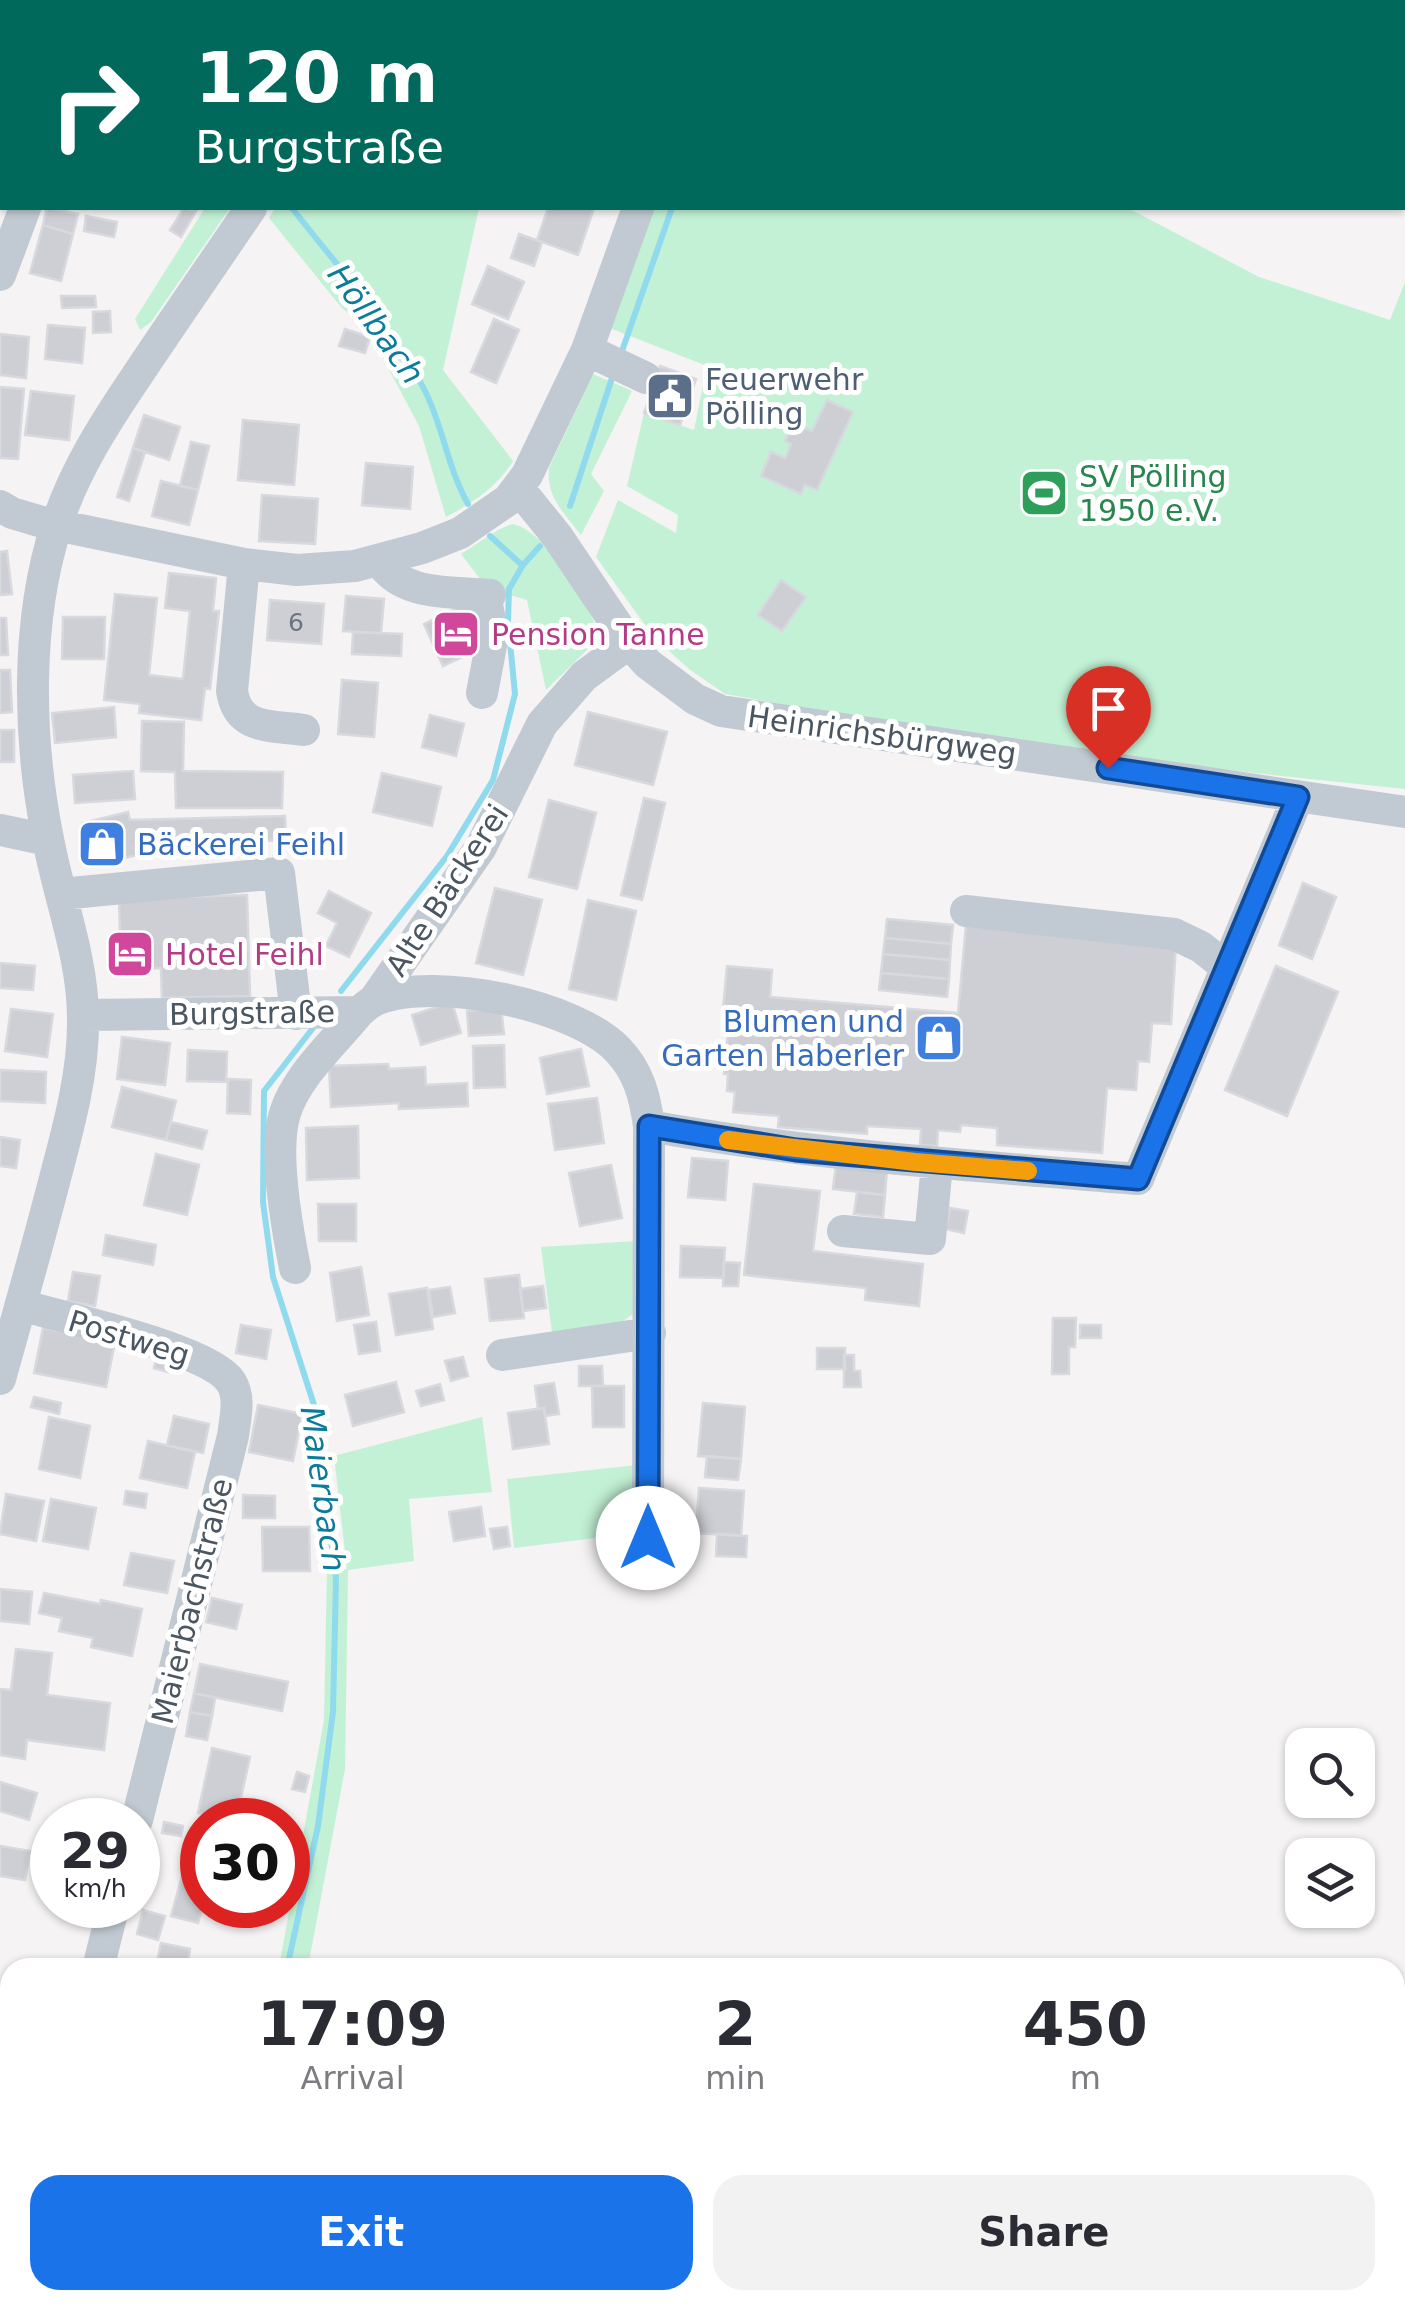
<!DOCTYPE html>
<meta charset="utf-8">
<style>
:root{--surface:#fff;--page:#f2f2f3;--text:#2b2b33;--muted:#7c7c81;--accent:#1a73e8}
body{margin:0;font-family:"DejaVu Sans",sans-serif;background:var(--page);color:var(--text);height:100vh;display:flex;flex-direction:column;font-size:38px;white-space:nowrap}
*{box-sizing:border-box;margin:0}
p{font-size:32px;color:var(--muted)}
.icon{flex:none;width:55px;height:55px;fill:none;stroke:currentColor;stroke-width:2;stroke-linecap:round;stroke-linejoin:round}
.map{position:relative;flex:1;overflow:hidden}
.side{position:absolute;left:0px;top:1958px;width:1405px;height:352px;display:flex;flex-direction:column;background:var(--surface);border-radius:30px 30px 0 0;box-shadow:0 2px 8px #0004}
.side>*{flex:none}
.top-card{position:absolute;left:0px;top:0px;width:1405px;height:210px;box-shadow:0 2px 8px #0004;background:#00695c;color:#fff;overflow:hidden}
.fabs{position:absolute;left:1285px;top:1728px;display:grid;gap:20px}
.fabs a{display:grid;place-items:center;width:90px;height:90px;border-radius:20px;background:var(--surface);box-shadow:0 2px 8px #0004;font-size:50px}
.speed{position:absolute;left:30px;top:1798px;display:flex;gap:20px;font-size:50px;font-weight:700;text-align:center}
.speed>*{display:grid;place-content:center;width:130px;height:130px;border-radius:50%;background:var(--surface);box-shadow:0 2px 8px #0004;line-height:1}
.speed small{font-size:25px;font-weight:400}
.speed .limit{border:15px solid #d22;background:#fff;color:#111}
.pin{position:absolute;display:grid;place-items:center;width:85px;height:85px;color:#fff;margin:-102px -42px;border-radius:50% 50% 50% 0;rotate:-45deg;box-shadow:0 0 10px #0007}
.pin .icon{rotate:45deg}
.me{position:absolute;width:110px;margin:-55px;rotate:0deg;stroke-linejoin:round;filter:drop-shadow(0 0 8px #0008)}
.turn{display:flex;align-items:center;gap:35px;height:210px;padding:0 30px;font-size:45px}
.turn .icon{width:130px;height:130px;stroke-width:2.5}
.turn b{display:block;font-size:70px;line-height:85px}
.eta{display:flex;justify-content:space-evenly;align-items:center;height:170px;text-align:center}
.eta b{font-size:60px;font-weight:700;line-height:70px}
.primary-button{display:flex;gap:20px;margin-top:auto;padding:20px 30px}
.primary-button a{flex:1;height:115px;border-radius:30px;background:var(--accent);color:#fff;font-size:40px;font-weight:700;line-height:115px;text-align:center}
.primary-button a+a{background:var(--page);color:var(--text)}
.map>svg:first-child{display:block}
.green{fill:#c3f1d5}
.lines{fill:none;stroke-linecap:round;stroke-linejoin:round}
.stream{stroke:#90daee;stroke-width:6}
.building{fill:#cdcfd5;stroke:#d7d9de;stroke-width:2.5}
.minor{stroke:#c1cad2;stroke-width:32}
.route-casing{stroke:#114b97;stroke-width:25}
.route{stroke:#1a73e8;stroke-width:18}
.slow{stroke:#f59e0b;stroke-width:18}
.labels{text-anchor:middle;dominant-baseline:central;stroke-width:10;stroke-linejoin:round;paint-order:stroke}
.number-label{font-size:25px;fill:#6b747e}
.service-label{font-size:30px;fill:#4e5e75;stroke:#fff;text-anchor:start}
.leisure-label{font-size:30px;fill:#27864d;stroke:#fff;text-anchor:start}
.hotel-label{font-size:30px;fill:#b23c85;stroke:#fff;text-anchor:start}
.street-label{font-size:30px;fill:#4a5661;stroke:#fff}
.shop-label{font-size:30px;fill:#366cbe;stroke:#fff;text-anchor:start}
.water-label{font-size:32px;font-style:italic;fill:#0c7c9b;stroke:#fff}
</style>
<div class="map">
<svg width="1405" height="2308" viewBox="0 0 1405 2308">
<rect width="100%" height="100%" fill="#f5f3f3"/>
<!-- green -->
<path class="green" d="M 716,0 L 887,0 L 715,2 Z
M 205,208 L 230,208 L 151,322 L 140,330 L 135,319 Z
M 275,208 L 479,208 L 443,370 L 513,461 C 496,488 474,502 446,517 L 419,426 L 369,332 L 341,307 L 269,218 Z
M 651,208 L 1128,208 L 1259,277 L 1390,320 L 1405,282 L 1405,789 L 1057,752 L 725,694 L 689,669 L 653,636 L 596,557 L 618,500 L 676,533 L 678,515 L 627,486 L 644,413 L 694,430 L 707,366 L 607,327 Z
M 593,374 L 632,391 L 591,474 L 604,491 L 581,535 C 564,513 546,497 549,468 Z
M 512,524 C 546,530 588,601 598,632 L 590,647 L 546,690 L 527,600 L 487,588 L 461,554 L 498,530 Z
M 636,1241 L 633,1314 L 619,1324 L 552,1333 L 541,1247 Z
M 482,1417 L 492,1492 L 409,1499 L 414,1561 L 348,1570 L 345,1769 L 308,1967 L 279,1967 L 324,1720 L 327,1571 L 347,1569 L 334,1456 Z
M 637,1465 L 637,1519 L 628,1534 L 514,1548 L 507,1479 Z
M 225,2300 L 355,2300 L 355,2308 L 226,2308 Z"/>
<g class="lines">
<!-- stream -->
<path class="stream" d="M 37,0 L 37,2
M 740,2 L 741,0
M 292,208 C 337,266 390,323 424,389 C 443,425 447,467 468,504
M 622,351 L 672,208
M 570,506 L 614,372
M 490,536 L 522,565
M 341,991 L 447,856 L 493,780 L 515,694 L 508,621 L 509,589 L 523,565 L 540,546
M 287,1968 L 318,1826 L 333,1712 L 336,1579 L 314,1405 L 273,1277 L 263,1202 L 264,1091 L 313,1028
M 241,2300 L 242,2308"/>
</g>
<!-- building -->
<path class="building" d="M 0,76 L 2,77 L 2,153 L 0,153 Z
M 47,208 L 78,214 L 73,234 L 43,225 Z
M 184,208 L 196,211 L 181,237 L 170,230 Z
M 548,208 L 594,208 L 578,255 L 537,240 Z
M 86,216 L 117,222 L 114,237 L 84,231 Z
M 43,225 L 73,234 L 61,281 L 30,273 Z
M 519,234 L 542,242 L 534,266 L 511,258 Z
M 488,266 L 524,282 L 508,319 L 472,304 Z
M 61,296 L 95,296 L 96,307 L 62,308 Z
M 110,311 L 111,332 L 93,333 L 93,312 Z
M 494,319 L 519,330 L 496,383 L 471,372 Z
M 48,325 L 85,328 L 82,363 L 45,359 Z
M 345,329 L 370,337 L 365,353 L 339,346 Z
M 0,334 L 29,337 L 26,378 L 0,375 Z
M 660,366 L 696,379 L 680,425 L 644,413 Z
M 0,387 L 24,389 L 18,459 L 0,458 Z
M 31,391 L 74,396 L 69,440 L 25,435 Z
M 827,400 L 853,412 L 817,490 L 805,485 L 801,494 L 761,476 L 771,452 L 785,458 L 791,444 L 785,441 L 794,423 L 812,431 Z
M 144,415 L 180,427 L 169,460 L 133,448 Z
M 243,420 L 299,425 L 294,485 L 238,480 Z
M 191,442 L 209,446 L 198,490 L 180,486 Z
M 133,448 L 145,452 L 129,501 L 117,497 Z
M 366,463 L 413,467 L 410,509 L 362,505 Z
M 161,481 L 198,490 L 189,525 L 152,516 Z
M 262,495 L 318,499 L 315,544 L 259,541 Z
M 7,551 L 12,594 L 0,595 L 0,552 Z
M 169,573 L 216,578 L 213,611 L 219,611 L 210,689 L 205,688 L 201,720 L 139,713 L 140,704 L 104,700 L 115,594 L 157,598 L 149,675 L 183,679 L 190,611 L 165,608 Z
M 781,580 L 806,597 L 782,631 L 758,615 Z
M 346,596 L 384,599 L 381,633 L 343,631 Z
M 270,600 L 324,604 L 321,644 L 267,640 Z
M 469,602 L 489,644 L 443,666 L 424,624 Z
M 63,617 L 105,617 L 104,659 L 62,659 Z
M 0,618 L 6,618 L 8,655 L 0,655 Z
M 353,632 L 402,634 L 401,656 L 352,654 Z
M 0,670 L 10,670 L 12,712 L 0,713 Z
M 342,680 L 378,683 L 374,737 L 338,734 Z
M 114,707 L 116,737 L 55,743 L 52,713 Z
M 588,712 L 667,732 L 653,785 L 575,765 Z
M 430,715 L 464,724 L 456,756 L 422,747 Z
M 142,721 L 184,722 L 183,771 L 283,772 L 282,808 L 176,808 L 175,772 L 141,771 Z
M 0,730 L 14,730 L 14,762 L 0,762 Z
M 133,771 L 135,799 L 75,803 L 73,775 Z
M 382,773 L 441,787 L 432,826 L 373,812 Z
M 644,798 L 665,803 L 642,900 L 621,895 Z
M 549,800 L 596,813 L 577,889 L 529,877 Z
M 128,812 L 130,820 L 285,816 L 286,840 L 233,842 L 236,853 L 207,859 L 204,843 L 135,846 L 137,855 L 92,865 L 83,823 Z
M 1303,883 L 1336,897 L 1312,959 L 1279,945 Z
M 495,888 L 542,900 L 523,975 L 476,963 Z
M 329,891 L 371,913 L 349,957 L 326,946 L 337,923 L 318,913 Z
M 247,895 L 250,996 L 162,998 L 161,968 L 121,969 L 119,899 Z
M 588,900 L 636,911 L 616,1000 L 569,989 Z
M 887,919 L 953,925 L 951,944 L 885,938 Z
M 966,926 L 1176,945 L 1171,1024 L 1152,1023 L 1149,1062 L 1138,1061 L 1136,1090 L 1107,1088 L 1102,1153 L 997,1145 L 997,1128 L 961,1125 L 960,1132 L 938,1130 L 937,1146 L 920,1145 L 921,1129 L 867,1126 L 867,1134 L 778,1127 L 779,1116 L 733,1112 L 735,1092 L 727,1091 L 728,1074 L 724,1074 L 730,1010 L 723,1010 L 727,966 L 772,970 L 770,997 L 958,1013 Z
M 885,938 L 951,944 L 950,960 L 883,954 Z
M 883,954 L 950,960 L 949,979 L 881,973 Z
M 0,963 L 35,966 L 33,990 L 0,988 Z
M 1276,966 L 1338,992 L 1287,1116 L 1225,1090 Z
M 881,973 L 949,979 L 947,997 L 879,990 Z
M 452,1002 L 461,1033 L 421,1045 L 412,1015 Z
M 501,1008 L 504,1034 L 469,1036 L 467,1011 Z
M 11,1009 L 53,1014 L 47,1057 L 5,1051 Z
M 122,1037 L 170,1043 L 165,1085 L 117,1079 Z
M 504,1045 L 505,1087 L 474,1088 L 473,1046 Z
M 581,1049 L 589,1086 L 547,1094 L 540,1058 Z
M 188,1050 L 227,1052 L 226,1082 L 187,1081 Z
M 388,1064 L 389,1069 L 425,1067 L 426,1085 L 467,1083 L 468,1106 L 399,1109 L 399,1103 L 331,1107 L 329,1066 Z
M 0,1070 L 46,1072 L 45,1103 L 0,1101 Z
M 228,1079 L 251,1080 L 250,1114 L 227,1113 Z
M 122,1087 L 176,1101 L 166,1140 L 112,1127 Z
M 597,1098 L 604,1143 L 555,1150 L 548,1104 Z
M 171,1122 L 207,1131 L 202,1149 L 166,1140 Z
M 358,1126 L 359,1178 L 307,1180 L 306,1128 Z
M 0,1137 L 20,1140 L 16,1168 L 0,1166 Z
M 156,1154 L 199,1165 L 187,1215 L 144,1205 Z
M 692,1158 L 728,1161 L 725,1200 L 688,1197 Z
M 836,1164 L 887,1169 L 885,1195 L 833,1189 Z
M 611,1165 L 622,1218 L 580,1226 L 569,1173 Z
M 754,1184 L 820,1191 L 813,1251 L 923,1264 L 919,1306 L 865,1300 L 866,1288 L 744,1275 Z
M 857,1192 L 885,1195 L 883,1217 L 854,1214 Z
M 318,1204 L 356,1204 L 356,1241 L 319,1241 Z
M 950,1208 L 968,1211 L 964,1233 L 946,1229 Z
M 106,1235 L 156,1245 L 153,1265 L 103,1255 Z
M 681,1246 L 725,1248 L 723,1278 L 680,1277 Z
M 724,1262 L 740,1263 L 738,1286 L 723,1286 Z
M 361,1267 L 369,1315 L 337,1321 L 330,1273 Z
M 73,1272 L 100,1276 L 95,1306 L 68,1301 Z
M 519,1275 L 524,1318 L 490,1321 L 485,1279 Z
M 543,1286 L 546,1308 L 523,1311 L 520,1289 Z
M 450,1287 L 455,1313 L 433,1317 L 429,1290 Z
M 427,1288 L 433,1329 L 396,1335 L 389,1294 Z
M 1053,1318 L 1076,1318 L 1075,1347 L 1069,1347 L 1069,1374 L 1052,1374 Z
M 376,1322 L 380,1351 L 359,1354 L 354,1325 Z
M 241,1325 L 271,1330 L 266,1359 L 236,1353 Z
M 1080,1325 L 1101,1325 L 1101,1338 L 1080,1338 Z
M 43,1328 L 115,1342 L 106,1387 L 34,1373 Z
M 817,1348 L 845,1348 L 845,1369 L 817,1369 Z
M 844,1355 L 854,1355 L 854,1371 L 860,1371 L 861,1387 L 844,1387 Z
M 463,1357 L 468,1376 L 451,1381 L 445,1361 Z
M 156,1358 L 171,1362 L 168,1372 L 154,1368 Z
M 579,1366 L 602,1366 L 603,1386 L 579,1386 Z
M 396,1382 L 404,1412 L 353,1426 L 345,1395 Z
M 554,1383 L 559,1414 L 545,1416 L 544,1408 L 538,1409 L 535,1386 Z
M 440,1384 L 444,1400 L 421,1406 L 416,1391 Z
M 592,1386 L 624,1386 L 624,1427 L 593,1427 Z
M 34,1397 L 61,1403 L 59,1414 L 31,1407 Z
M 703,1403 L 745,1407 L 741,1459 L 698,1456 Z
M 258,1405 L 302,1414 L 293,1461 L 249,1452 Z
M 544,1408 L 549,1444 L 513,1449 L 508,1413 Z
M 174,1416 L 209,1424 L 203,1453 L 167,1445 Z
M 49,1417 L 90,1426 L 80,1478 L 39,1469 Z
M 148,1441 L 195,1452 L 187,1488 L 140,1478 Z
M 707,1456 L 741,1459 L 738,1480 L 705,1477 Z
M 699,1488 L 744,1491 L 741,1536 L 696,1533 Z
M 126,1491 L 147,1494 L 145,1508 L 124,1504 Z
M 6,1494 L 44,1501 L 36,1541 L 0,1534 Z
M 243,1495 L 275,1496 L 275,1518 L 243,1518 Z
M 51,1499 L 96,1508 L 88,1549 L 43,1541 Z
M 481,1507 L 485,1536 L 454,1541 L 449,1512 Z
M 262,1527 L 309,1527 L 310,1571 L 263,1571 Z
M 507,1527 L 510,1546 L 494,1549 L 490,1529 Z
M 717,1534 L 747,1536 L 746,1557 L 716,1556 Z
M 131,1553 L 174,1561 L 167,1593 L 124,1585 Z
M 0,1589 L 32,1592 L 29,1624 L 0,1621 Z
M 44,1593 L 100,1604 L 101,1600 L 142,1609 L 132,1656 L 91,1647 L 93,1638 L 59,1631 L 62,1618 L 39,1613 Z
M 212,1598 L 242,1605 L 236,1629 L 206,1622 Z
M 16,1649 L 52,1653 L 47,1695 L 110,1703 L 104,1750 L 27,1740 L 25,1759 L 0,1755 L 0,1689 L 11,1690 Z
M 200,1664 L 288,1682 L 282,1711 L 194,1693 Z
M 194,1693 L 215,1698 L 212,1716 L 190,1712 Z
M 190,1712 L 212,1716 L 207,1740 L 186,1736 Z
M 212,1748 L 250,1757 L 236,1820 L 198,1813 Z
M 297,1772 L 309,1776 L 305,1792 L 292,1789 Z
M 0,1782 L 37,1793 L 29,1820 L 0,1811 Z
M 164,1822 L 183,1826 L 181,1836 L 162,1833 Z
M 0,1846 L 30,1851 L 25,1880 L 0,1876 Z
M 188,1854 L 202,1858 L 203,1905 L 198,1923 L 171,1916 Z
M 143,1910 L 165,1916 L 158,1940 L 137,1934 Z
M 161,1943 L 190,1949 L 187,1968 L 156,1968 Z
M 0,2088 L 10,2088 L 10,2130 L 0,2129 Z
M 110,2300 L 154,2300 L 154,2308 L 110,2308 Z"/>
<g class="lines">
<!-- minor -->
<path class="minor" d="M 78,2 L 78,0
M 305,2 L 310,0
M 387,2 L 388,0
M 702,2 L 702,0
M 0,275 L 25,208
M 587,350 L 646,378
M 519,489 L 557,536 L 629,643 L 648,664 L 695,699 L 721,711 L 1405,812
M 0,506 L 12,513 L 42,522 L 244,564 L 297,570 L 355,566 L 422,548 L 460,533 L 508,500 L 527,475 L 587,350 L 638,208
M 379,560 C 402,597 450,591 490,595
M 244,564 L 232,691 C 238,731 272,725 304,730
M 482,693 L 493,635 L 485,595
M 0,830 L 48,840
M 61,894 L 279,873 L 296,1014
M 966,911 L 1174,934 L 1201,947 L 1226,967
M 375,999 L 481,847 L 542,724 L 584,676 L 629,643
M 84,1015 L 359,1012 C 365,1007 371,1001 378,999 C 435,976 576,1005 618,1050 C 639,1072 645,1097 649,1126 C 811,1155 974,1166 1138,1179 L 1298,797
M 843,1231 L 930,1239 L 937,1164
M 295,1268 C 287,1228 273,1151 285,1113 C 297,1075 335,1042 359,1012
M 21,1305 C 63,1318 210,1349 231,1382 C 241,1398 235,1419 233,1436 L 137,1820
M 502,1355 L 650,1333
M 0,1379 C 18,1314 37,1248 54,1182 C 68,1129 84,1073 83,1018 C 83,958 59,898 48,839 C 28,740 25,622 57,524 C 74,471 105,423 136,377 C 174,320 213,264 251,208
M 648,1538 L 649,1126
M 98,1968 L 114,1905
M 0,2218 L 10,2220
M 7,2308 L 10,2291"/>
</g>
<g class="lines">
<!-- route casing -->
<g class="route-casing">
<path id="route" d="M 648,1538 L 649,1126 L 796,1150 L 1138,1179 L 1298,797 L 1108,768"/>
</g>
<!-- route -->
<use href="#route" class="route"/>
<!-- slow -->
<path class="slow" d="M 728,1140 L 915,1162 L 1028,1171"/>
</g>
<!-- icons -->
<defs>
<g id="civic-square" transform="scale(2.5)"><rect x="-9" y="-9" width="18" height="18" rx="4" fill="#5c6f8a" stroke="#fff"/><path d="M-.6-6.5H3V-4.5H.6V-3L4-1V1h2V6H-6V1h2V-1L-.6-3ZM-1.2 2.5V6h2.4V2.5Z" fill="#fff"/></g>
<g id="stadium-square" transform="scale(2.5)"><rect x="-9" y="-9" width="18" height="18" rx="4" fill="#2e9e5b" stroke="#fff"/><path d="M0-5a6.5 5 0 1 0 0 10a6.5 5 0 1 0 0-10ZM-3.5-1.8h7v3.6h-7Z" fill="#fff"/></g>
<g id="hotel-square" transform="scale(2.5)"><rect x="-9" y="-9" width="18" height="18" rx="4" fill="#d1479c" stroke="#fff"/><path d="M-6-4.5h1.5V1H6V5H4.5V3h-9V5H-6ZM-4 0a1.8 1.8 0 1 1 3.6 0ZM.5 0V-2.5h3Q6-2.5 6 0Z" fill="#fff"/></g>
<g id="shop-square" transform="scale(2.5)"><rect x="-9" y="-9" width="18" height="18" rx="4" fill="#3f7fe0" stroke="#fff"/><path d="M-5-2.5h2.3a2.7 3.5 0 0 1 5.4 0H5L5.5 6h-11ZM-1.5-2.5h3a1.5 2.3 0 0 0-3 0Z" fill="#fff"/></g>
</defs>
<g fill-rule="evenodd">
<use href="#civic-square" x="670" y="396"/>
<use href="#stadium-square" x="1044" y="493"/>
<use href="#hotel-square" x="456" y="634"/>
<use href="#shop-square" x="102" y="844"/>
<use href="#hotel-square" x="130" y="954"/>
<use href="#shop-square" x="939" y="1038"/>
</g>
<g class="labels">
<!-- number labels -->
<g class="number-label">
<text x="296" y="622">6</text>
</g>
<!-- service labels -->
<g class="service-label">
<text x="705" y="379">Feuerwehr<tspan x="705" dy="34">Pölling</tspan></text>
</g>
<!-- leisure labels -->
<g class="leisure-label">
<text x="1079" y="476">SV Pölling<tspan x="1079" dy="34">1950 e.V.</tspan></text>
</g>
<!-- hotel labels -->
<g class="hotel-label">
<text x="491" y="634">Pension Tanne</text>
<text x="165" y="954">Hotel Feihl</text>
</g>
<!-- street labels -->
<g class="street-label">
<text transform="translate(882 735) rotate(8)">Heinrichsbürgweg</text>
<text transform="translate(447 890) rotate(-57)">Alte Bäckerei</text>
<text transform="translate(252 1013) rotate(-1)">Burgstraße</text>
<text transform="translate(129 1338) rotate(17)">Postweg</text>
<text transform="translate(192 1601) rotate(-76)">Maierbachstraße</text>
</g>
<!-- shop labels -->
<g class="shop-label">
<text x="137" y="844">Bäckerei Feihl</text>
<text x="904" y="1021" text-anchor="end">Blumen und<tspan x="904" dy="34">Garten Haberler</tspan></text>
</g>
<!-- water labels -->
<g class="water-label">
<text transform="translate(376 324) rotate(54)">Höllbach</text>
<text transform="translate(323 1489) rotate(82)">Maierbach</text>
</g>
</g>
</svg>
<div class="fabs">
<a><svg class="icon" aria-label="search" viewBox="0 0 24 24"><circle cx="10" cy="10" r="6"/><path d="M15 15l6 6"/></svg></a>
<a><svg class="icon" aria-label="layers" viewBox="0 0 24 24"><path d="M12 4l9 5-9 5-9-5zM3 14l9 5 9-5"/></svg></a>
</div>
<div class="speed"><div>29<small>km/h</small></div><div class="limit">30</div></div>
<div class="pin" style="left:1108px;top:768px;background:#d93025"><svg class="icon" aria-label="arrive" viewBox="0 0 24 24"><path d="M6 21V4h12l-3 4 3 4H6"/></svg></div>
<svg class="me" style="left:648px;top:1538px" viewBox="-20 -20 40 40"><circle r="19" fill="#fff"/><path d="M0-13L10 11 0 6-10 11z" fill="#1a73e8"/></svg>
<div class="top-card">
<div class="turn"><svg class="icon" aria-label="right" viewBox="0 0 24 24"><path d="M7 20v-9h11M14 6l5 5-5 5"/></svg><div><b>120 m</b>Burgstraße</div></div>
</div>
<section class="side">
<div class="eta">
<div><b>17:09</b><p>Arrival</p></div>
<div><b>2</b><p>min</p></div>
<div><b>450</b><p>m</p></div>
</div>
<div class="primary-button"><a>Exit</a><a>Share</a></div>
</section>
</div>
